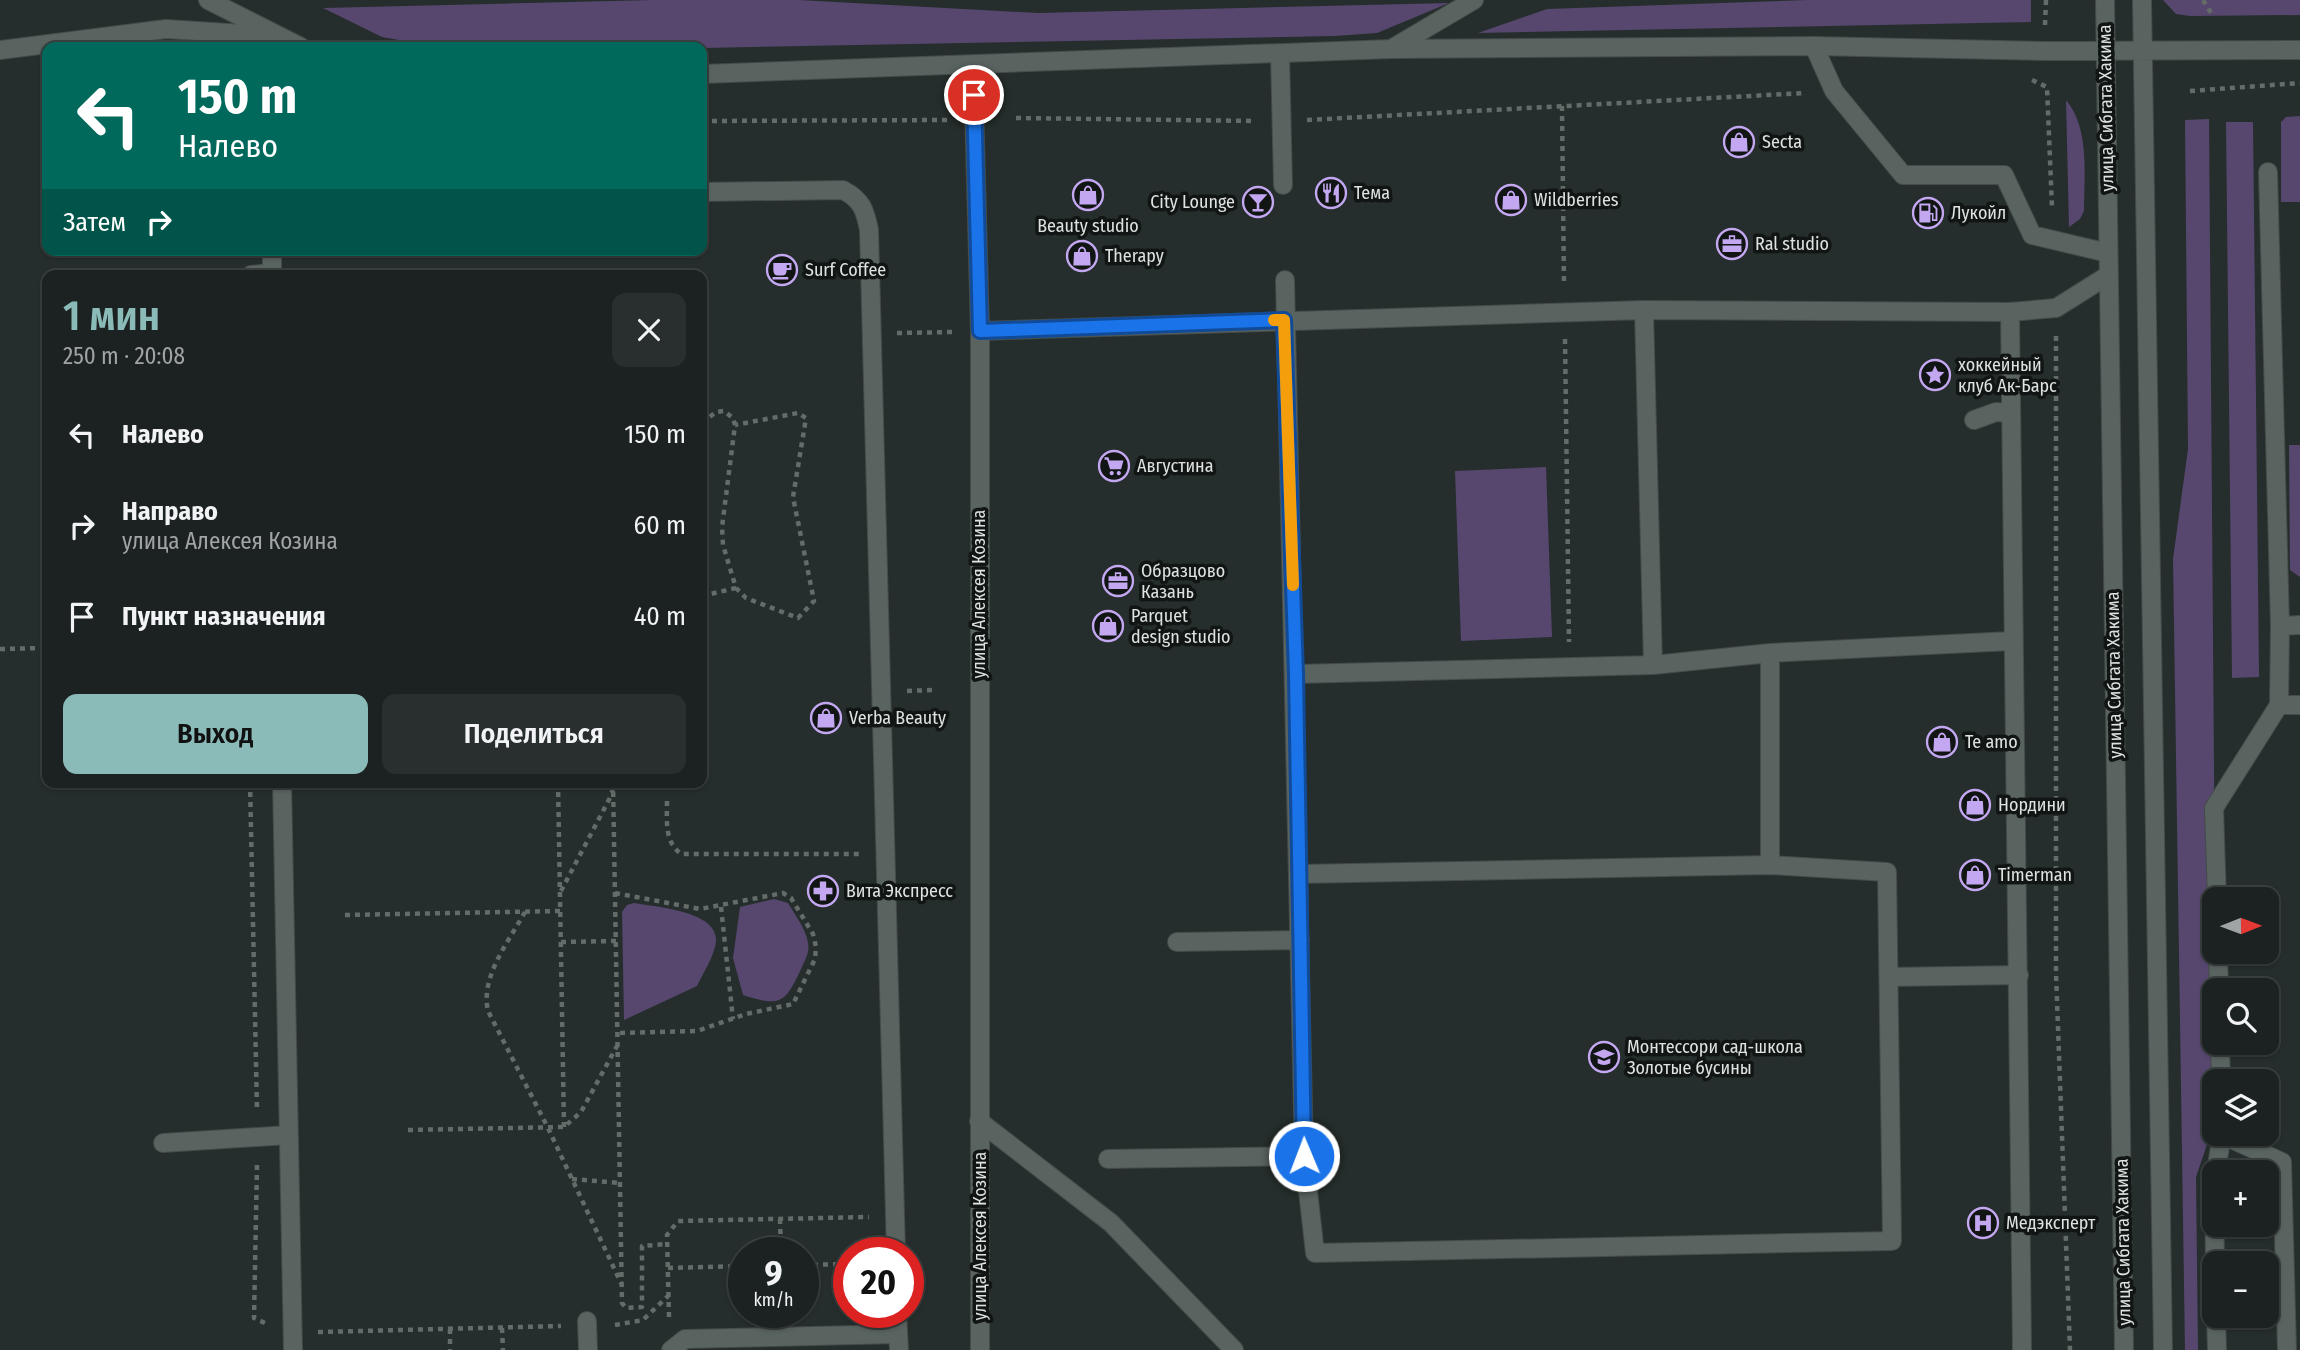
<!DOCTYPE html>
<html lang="ru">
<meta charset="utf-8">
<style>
:root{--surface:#1c2221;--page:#292f2e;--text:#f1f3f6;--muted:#a0a4a5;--line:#3a3f3f;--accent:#8bbbb9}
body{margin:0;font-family:"Fira Sans Condensed",sans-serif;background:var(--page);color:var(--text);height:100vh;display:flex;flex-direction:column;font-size:26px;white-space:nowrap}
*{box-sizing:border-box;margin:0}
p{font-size:23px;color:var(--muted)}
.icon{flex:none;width:38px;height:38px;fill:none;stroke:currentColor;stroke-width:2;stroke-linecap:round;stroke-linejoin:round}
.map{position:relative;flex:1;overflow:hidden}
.details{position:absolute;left:42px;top:270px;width:665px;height:518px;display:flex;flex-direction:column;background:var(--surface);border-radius:14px;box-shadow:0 2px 5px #0004,0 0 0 2px var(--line)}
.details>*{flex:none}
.top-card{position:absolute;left:42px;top:42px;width:665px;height:214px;border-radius:14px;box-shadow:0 2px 5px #0004,0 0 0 2px var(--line);background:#00695c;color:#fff;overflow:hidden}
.needle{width:46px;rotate:89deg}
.tools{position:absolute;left:2202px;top:887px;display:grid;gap:14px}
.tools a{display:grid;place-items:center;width:77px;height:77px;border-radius:14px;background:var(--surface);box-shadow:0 2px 5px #0004,0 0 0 2px var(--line);font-size:35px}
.speed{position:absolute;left:728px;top:1237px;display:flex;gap:14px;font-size:35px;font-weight:700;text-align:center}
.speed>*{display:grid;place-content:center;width:91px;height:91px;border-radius:50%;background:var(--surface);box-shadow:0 2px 5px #0004,0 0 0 2px var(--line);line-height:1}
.speed small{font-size:18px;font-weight:400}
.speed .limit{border:10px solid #d22;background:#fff;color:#111}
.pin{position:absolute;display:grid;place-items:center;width:60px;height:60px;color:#fff;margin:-30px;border:4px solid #fff;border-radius:50%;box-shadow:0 2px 7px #0007}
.me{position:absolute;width:77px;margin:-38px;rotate:359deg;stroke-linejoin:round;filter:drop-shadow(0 0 5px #0008)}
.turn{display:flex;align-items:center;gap:24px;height:147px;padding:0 21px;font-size:32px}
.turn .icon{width:91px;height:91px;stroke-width:2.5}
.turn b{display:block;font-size:49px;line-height:60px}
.then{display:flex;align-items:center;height:66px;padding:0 21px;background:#0003;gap:14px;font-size:26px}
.round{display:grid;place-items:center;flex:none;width:74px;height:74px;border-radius:14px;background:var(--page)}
.head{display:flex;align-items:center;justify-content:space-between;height:119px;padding:0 21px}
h1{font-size:42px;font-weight:600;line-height:52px;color:var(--accent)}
.button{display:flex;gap:14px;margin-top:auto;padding:14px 21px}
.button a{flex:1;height:80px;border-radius:14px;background:var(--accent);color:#111;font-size:28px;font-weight:600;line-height:80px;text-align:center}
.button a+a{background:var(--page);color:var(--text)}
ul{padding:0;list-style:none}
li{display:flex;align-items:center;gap:21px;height:91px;padding:0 21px}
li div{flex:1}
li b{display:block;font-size:26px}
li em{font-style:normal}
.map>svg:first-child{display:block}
.green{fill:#57476f}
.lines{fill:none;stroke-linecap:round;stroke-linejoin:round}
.lane-casing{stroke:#444b49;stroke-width:20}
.street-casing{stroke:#444b49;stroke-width:20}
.secondary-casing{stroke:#444b49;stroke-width:20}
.path{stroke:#646c6a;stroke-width:4.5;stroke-dasharray:5 5;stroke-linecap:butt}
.lane{stroke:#596360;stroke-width:18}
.street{stroke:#596360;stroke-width:18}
.secondary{stroke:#596360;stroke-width:18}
.route-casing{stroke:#114b97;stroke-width:18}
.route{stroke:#1a73e8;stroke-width:12}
.slow{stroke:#f59e0b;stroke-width:12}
.labels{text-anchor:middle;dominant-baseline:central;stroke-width:7;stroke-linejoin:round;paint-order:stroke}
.street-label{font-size:18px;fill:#dde3e1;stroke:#111514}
.poi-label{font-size:18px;fill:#dde3e1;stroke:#111514;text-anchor:start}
</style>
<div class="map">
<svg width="2300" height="1350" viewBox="0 0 2300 1350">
<rect width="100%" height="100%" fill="#252e2c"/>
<!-- green -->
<path class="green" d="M 653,0 L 799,0 L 1038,13 L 1449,3 L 1377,33 L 1335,36 L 702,48 L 438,47 L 382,37 L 323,8 Z
M 1807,0 L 2031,0 L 2031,22 L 1478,33 L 1547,9 Z
M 2163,0 L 2300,0 L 2300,15 L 2190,16 L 2176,14 Z
M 2066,100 C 2090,129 2084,175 2084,211 L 2080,219 L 2069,227 Z
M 2300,116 L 2300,202 L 2281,202 L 2281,122 L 2286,117 Z
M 2209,119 L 2215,899 L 2214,1124 L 2196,1177 L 2198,1350 L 2185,1350 L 2173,559 L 2188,449 L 2185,120 Z
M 2226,122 L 2253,122 L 2259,677 L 2232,678 Z
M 2289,445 L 2300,445 L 2300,577 L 2290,570 Z
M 1546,467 L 1552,637 L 1461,641 L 1455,471 Z
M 774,899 L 788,903 C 795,915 806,929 808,943 C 810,952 805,960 801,969 C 785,1004 780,1007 743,995 L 733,958 L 740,907 Z
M 634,903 C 656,907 718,911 716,941 C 715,955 703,973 697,986 L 624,1020 L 622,912 L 627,905 Z"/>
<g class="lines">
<!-- lane casing -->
<g class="lane-casing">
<path id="lane" d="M 1814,46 L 1834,91 L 1903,175 L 2004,175 L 2032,235 L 2108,253
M 1280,54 L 1283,185
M 702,192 L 843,190 C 862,200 865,210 869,230 L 896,1253
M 251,275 L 272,273
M 1285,280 L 1304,1156 L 1315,1253 L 1892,1241 L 1887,872 L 1770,865 L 1299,874
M 1644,310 L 1653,665
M 2010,312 L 2022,1350
M 980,331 L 1644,310 L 2010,312 L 2056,308 L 2107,276
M 1974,420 L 1996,412 L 2011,413
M 2280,626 L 2300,625
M 1770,653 L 1770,865
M 1296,674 L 1653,665 L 1770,653 L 2011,641
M 2279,705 L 2300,705
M 2217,900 L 2214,808 L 2279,705 L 2280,626 L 2268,172
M 1177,942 L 1300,940
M 2218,952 L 2219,990
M 1889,977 L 2019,975
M 2220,1043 L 2221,1082
M 979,1121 L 1111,1223 L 1234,1350
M 2222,1135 L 2282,1162 L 2287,1350
M 163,1143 L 288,1135
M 1108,1159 L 1304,1156
M 2216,1172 L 2222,1134
M 2214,1184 L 2215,1264
M 897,1312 L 899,1350
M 2216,1316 L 2217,1350
M 587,1321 L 588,1350
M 671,1350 L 685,1339 L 898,1334"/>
</g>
<!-- street casing -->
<g class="street-casing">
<path id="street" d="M 973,67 L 980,331 L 980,1350
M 272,250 L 272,275
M 282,782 L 293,1350"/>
</g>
<!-- secondary casing -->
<g class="secondary-casing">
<path id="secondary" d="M 208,0 L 301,47
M 2105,0 L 2124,1350
M 2142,0 L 2163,1350
M 1391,49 L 1474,0
M 0,50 L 166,29 L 277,36
M 702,74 L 1391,49 L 1814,46 L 2045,51 L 2300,50"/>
</g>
<!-- path -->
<path class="path" d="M 2203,0 L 2213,16
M 2045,25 L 2046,0
M 2032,80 L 2047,87 L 2052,208
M 2190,91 L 2300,83
M 1562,106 L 1564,285
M 1016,118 L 1256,121
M 1307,120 L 1805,93
M 702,121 L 948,120
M 897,333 L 954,332
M 2056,336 L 2056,974 L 2070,1350
M 1565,339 L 1569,642
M 702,423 L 716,412 L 724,411 L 733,418 L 735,425 L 722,527 L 723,545 L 736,588 L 746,598 L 798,618 L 814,601 L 793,497 L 806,418 L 798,413 L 735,425
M 702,596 L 736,588
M 0,649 L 47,648
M 907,691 L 933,690
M 250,782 L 257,1110
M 558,782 L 564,1127
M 613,782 L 622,1303 L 626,1308 L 642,1307 L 642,1246 L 667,1244
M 667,801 C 667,821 664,841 681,854 L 860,854
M 561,891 L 613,792 L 604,782
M 615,893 L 700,909 L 783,893 L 791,898 L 813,934 L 816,947 L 815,959 L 793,1004 L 746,1014 L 697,1031 L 618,1033
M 721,907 L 733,1019
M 525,912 C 509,941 480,977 488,1011 L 548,1128 L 621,1283
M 345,915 L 560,911
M 561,942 L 616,941
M 408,1130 L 564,1127 L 581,1112 L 617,1046
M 257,1165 L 254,1318 L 265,1323
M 572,1179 L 620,1183
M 780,1219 L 781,1253
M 803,1265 L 849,1264
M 668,1268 L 744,1266
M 669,1317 L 667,1235 L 678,1221 L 869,1217
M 615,1325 L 643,1320 L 669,1295
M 502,1328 L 503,1350
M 450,1329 L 450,1350
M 318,1332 L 561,1326"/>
<!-- lane -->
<use href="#lane" class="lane"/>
<!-- street -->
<use href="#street" class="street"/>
<!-- secondary -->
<use href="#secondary" class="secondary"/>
</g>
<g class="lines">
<!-- route casing -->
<g class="route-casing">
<path id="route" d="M 974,95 L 980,331 L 1284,320 L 1296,674 L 1304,1156"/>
</g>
<!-- route -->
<use href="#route" class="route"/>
<!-- slow -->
<path class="slow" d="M 1274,320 L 1284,320 L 1293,585"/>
</g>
<!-- icons -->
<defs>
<g id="shop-ring" transform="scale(1.575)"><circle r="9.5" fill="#111514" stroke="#c4a7f1" stroke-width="1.5"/><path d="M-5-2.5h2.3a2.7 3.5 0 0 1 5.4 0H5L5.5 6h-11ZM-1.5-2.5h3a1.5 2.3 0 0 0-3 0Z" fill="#c4a7f1"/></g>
<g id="restaurant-ring" transform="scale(1.575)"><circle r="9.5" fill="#111514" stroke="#c4a7f1" stroke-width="1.5"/><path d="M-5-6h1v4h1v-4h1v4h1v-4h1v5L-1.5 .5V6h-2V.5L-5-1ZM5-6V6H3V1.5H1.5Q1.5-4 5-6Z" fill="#c4a7f1"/></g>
<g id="bar-ring" transform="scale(1.575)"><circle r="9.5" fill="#111514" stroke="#c4a7f1" stroke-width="1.5"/><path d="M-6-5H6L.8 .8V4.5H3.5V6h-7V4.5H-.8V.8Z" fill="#c4a7f1"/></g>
<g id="fuel-ring" transform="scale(1.575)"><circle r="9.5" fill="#111514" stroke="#c4a7f1" stroke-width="1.5"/><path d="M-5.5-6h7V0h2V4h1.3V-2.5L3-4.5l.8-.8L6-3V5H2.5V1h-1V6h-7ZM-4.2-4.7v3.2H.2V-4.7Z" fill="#c4a7f1"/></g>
<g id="office-ring" transform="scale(1.575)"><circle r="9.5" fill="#111514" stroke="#c4a7f1" stroke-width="1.5"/><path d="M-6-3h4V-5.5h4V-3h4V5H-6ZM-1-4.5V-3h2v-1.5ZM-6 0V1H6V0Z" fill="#c4a7f1"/></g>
<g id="cafe-ring" transform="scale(1.575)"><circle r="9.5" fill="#111514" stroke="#c4a7f1" stroke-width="1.5"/><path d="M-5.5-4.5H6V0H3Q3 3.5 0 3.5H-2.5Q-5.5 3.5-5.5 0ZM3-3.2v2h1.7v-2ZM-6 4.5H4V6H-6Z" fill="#c4a7f1"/></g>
<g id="sight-ring" transform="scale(1.575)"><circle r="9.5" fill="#111514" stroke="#c4a7f1" stroke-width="1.5"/><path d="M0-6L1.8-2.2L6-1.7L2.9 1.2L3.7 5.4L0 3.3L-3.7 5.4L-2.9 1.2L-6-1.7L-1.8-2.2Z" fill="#c4a7f1"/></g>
<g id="supermarket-ring" transform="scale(1.575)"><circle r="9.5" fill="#111514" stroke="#c4a7f1" stroke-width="1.5"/><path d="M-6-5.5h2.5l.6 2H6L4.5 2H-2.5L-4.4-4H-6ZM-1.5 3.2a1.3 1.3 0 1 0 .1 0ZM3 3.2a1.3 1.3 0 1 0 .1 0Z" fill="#c4a7f1"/></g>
<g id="pharmacy-ring" transform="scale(1.575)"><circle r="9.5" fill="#111514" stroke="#c4a7f1" stroke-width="1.5"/><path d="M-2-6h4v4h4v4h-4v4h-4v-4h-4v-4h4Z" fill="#c4a7f1"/></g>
<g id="school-ring" transform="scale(1.575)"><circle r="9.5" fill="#111514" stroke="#c4a7f1" stroke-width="1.5"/><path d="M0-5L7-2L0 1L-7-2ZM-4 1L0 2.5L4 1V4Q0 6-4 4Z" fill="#c4a7f1"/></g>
<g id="hospital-ring" transform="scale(1.575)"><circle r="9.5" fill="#111514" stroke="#c4a7f1" stroke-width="1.5"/><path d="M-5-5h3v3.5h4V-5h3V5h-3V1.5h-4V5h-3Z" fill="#c4a7f1"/></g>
</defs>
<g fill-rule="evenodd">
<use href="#shop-ring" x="1739" y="142"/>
<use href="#restaurant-ring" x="1331" y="193"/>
<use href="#shop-ring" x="1088" y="195"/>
<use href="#shop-ring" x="1511" y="200"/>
<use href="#bar-ring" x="1258" y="202"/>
<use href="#fuel-ring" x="1928" y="213"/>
<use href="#office-ring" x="1732" y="244"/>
<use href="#shop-ring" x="1082" y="256"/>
<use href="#cafe-ring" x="782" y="270"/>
<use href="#sight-ring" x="1935" y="375"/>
<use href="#supermarket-ring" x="1114" y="466"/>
<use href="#office-ring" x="1118" y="581"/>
<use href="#shop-ring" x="1108" y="626"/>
<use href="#shop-ring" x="826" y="718"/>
<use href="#shop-ring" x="1942" y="742"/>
<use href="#shop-ring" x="1975" y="805"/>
<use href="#shop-ring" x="1975" y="875"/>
<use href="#pharmacy-ring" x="823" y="891"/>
<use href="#school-ring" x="1604" y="1057"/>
<use href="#hospital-ring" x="1983" y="1223"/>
</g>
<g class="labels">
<!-- street labels -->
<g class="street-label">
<text transform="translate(2106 108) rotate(-91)">улица Сибгата Хакима</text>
<text transform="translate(979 594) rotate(-90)">улица Алексея Козина</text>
<text transform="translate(2114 675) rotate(-91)">улица Сибгата Хакима</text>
<text transform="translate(980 1236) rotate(-90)">улица Алексея Козина</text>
<text transform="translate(2123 1242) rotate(-91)">улица Сибгата Хакима</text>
</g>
<!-- poi labels -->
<g class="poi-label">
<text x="1762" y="142">Secta</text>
<text x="1354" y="193">Тема</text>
<text x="1534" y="200">Wildberries</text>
<text x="1235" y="202" text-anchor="end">City Lounge</text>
<text x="1951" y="213">Лукойл</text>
<text x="1088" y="226" text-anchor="middle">Beauty studio</text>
<text x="1755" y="244">Ral studio</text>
<text x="1105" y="256">Therapy</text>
<text x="805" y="270">Surf Coffee</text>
<text x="1958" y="365">хоккейный<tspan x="1958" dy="21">клуб Ак-Барс</tspan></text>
<text x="1137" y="466">Августина</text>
<text x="1141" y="571">Образцово<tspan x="1141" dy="21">Казань</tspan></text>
<text x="1131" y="616">Parquet<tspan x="1131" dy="21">design studio</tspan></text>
<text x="849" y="718">Verba Beauty</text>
<text x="1965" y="742">Te amo</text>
<text x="1998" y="805">Нордини</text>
<text x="1998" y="875">Timerman</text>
<text x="846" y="891">Вита Экспресс</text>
<text x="1627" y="1047">Монтессори сад-школа<tspan x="1627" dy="21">Золотые бусины</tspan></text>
<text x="2006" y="1223">Медэксперт</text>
</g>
</g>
</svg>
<div class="tools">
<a><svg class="needle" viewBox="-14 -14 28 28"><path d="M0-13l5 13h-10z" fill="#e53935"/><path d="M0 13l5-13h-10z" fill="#a0a4a5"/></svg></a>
<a><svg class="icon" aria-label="search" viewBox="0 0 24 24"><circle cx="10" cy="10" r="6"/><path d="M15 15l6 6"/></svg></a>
<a><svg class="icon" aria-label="layers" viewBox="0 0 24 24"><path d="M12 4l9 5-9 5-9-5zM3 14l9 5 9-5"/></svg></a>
<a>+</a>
<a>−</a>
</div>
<div class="speed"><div>9<small>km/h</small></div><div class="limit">20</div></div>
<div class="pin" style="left:974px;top:95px;background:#d93025"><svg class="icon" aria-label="arrive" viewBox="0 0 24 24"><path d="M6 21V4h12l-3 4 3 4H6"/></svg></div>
<svg class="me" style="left:1304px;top:1156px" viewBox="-20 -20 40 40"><circle r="17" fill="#1a73e8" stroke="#fff" stroke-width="3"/><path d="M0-11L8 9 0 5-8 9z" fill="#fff"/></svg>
<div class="top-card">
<div class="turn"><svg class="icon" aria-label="left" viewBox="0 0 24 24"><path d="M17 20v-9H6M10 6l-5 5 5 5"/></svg><div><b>150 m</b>Налево</div></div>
<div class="then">Затем<svg class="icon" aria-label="right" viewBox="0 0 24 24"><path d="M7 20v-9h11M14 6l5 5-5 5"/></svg></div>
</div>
<section class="details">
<div class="head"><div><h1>1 мин</h1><p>250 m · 20:08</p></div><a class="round"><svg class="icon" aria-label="close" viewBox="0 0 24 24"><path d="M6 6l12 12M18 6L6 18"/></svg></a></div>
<ul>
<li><svg class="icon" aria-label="left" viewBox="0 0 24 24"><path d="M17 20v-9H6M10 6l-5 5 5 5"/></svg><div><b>Налево</b></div><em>150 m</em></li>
<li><svg class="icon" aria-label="right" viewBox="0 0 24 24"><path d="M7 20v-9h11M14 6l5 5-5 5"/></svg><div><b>Направо</b><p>улица Алексея Козина</p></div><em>60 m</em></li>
<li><svg class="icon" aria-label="arrive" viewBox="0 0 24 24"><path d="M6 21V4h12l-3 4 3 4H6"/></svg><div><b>Пункт назначения</b></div><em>40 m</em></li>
</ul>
<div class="button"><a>Выход</a><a>Поделиться</a></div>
</section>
</div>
